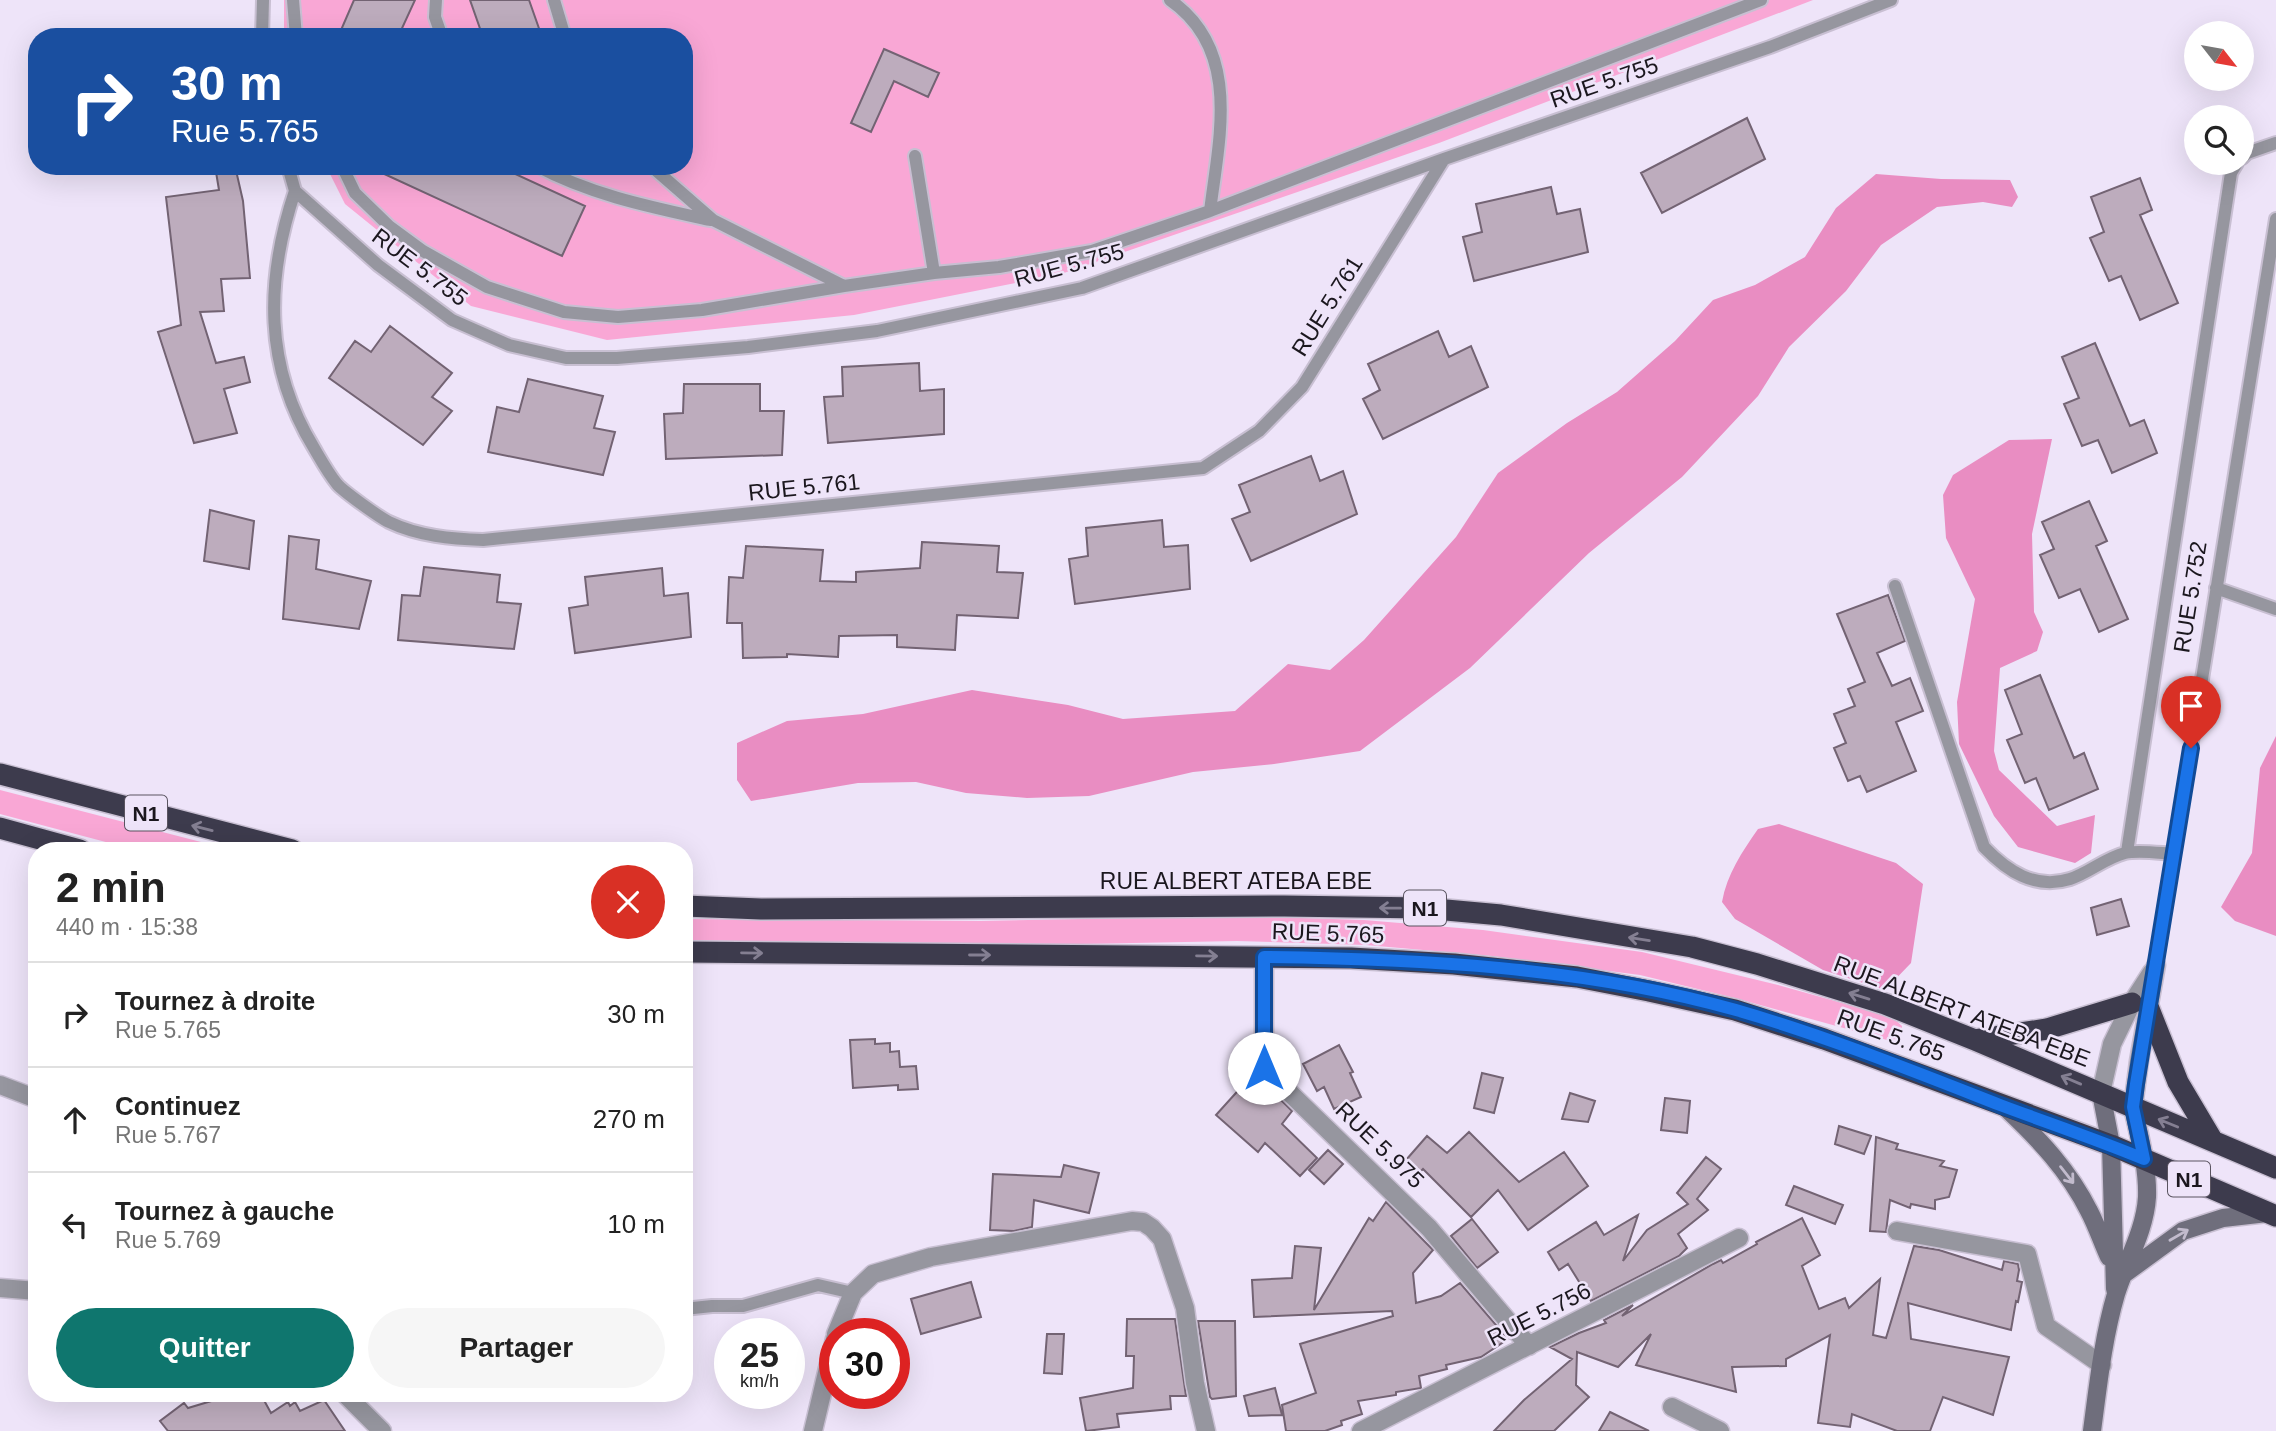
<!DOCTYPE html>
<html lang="fr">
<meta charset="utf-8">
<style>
:root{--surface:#fff;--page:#f6f6f6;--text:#222;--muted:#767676;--line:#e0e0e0;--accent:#0f766e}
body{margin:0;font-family:Helvetica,sans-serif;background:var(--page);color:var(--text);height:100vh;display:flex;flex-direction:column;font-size:26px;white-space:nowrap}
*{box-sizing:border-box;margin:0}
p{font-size:23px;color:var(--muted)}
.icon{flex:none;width:38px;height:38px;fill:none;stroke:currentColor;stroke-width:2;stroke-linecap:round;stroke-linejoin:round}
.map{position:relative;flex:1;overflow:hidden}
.sheet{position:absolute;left:28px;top:842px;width:665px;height:560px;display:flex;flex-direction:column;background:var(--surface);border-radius:28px;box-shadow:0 7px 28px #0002}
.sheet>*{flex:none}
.banner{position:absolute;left:28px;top:28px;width:665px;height:147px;border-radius:28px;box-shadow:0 7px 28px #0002;background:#1a4fa0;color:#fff;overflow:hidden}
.needle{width:46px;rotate:121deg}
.tools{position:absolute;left:2184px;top:21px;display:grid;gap:14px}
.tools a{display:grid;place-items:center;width:70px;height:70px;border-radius:50%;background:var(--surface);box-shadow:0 7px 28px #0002;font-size:35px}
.speed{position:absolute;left:714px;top:1318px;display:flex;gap:14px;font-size:35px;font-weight:700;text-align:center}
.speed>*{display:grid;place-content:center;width:91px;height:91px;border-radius:50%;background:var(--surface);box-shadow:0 7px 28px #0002;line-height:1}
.speed small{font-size:18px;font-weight:400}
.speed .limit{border:10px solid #d22;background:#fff;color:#111}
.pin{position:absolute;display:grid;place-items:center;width:60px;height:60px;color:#fff;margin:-72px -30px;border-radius:50% 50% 50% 0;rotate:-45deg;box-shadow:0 0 7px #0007}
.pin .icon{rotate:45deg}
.me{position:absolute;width:77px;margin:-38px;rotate:0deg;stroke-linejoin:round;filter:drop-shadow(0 0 5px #0008)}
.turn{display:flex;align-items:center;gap:24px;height:147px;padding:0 28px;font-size:32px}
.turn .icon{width:91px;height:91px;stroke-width:2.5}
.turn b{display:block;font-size:49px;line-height:60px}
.round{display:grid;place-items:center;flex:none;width:74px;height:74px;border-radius:37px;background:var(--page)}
.summary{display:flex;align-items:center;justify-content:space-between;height:119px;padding:0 28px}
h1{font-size:42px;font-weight:700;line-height:52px}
.primary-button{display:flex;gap:14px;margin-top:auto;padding:14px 28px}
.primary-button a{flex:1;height:80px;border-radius:42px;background:var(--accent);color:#fff;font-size:28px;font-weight:700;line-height:80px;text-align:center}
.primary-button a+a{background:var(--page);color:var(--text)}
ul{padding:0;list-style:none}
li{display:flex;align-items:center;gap:21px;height:105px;padding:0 28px;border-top:2px solid var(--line)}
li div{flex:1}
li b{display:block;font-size:26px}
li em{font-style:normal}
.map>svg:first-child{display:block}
.green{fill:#f9a7d5}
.forest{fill:#e98dc2}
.building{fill:#bdacbd;stroke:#736373;stroke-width:2}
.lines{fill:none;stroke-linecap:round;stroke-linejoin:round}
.lane-casing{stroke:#c8bfd2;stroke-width:16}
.street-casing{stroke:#c8bfd2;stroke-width:21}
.secondary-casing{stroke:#c8bfd2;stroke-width:21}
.highway-casing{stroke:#c8bfd2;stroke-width:24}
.lane{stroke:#96969f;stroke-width:12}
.street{stroke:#96969f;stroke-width:18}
.secondary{stroke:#6f6e7c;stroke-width:18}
.highway{stroke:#3d3b4d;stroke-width:21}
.oneway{stroke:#847f92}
.oneway2{stroke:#c2bbcd}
.route-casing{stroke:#114b97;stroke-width:18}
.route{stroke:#1a73e8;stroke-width:12}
.labels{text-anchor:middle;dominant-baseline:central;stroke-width:5;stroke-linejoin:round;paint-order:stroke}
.shield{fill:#eee4f9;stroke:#5a5460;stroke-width:2}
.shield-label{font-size:21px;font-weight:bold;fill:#1b171e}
.street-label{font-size:23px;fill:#1b171e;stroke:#eee4f9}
</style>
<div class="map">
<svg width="2276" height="1431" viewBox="0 0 2276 1431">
<rect width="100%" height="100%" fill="#eee4f9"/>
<!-- green -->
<path class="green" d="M 284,0 L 1813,0 L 1439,143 L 1061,274 L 854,315 L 607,340 L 471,306 L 345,204 L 326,166 L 684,166 L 684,37 L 284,37 Z
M 0,790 L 232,850 L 136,850 L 0,814 Z
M 1237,916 L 1364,920 L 1483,930 L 1642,952 L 1778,985 L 1892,1017 L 1902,1026 L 1902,1033 L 1897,1039 L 1887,1040 L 1735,998 L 1640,975 L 1492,956 L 1366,945 L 1237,941 L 980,946 L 684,940 L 684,919 L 981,921 Z"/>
<!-- forest -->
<path class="forest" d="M 1876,174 L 1941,179 L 2010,180 L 2018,197 L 2012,207 L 1983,202 L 1937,207 L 1881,245 L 1846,291 L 1789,347 L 1758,396 L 1682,477 L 1589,553 L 1470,668 L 1360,751 L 1274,764 L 1193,772 L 1089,796 L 1027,798 L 966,793 L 916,782 L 858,783 L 751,801 L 737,780 L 737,743 L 787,721 L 863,714 L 972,690 L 1068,705 L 1123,719 L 1235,711 L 1288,664 L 1330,670 L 1364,640 L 1456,537 L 1498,473 L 1567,423 L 1617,392 L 1675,341 L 1713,300 L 1755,285 L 1805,257 L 1836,208 Z
M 2052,439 L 2032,534 L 2034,612 L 2043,632 L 2037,651 L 2000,668 L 1994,751 L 1999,770 L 2057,826 L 2095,815 L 2091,853 L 2075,863 L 2018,847 L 1994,816 L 1959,744 L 1957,702 L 1975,599 L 1946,538 L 1943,495 L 1953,475 L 2009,440 Z
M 2276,736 L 2276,936 L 2235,921 L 2221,907 L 2252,853 L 2260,768 Z
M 1779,824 L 1896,863 L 1923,884 L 1911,963 L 1885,990 L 1823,970 L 1735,919 L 1722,902 C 1727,874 1742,852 1758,829 Z"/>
<!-- building -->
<path class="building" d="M 354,0 L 415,0 L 398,37 L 338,37 Z
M 470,0 L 529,0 L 542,37 L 483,37 Z
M 884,49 L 939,73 L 928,97 L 894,81 L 871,132 L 851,123 Z
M 1747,118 L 1765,159 L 1662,213 L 1641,173 Z
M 215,166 L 235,166 L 243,201 L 250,278 L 221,279 L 224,311 L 200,312 L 216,363 L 244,357 L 250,382 L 224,389 L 237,433 L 194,443 L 158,332 L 181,325 L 166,197 L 219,190 Z
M 367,166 L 498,166 L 585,206 L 562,256 Z
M 2140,178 L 2152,210 L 2140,215 L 2178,303 L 2140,320 L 2121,276 L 2109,281 L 2090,238 L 2104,232 L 2091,197 Z
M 1551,187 L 1557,214 L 1580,209 L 1588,252 L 1474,281 L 1463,237 L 1482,232 L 1476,204 Z
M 390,326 L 452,373 L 432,397 L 452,411 L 423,445 L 329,378 L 355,341 L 371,352 Z
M 1438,331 L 1449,357 L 1471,346 L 1488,387 L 1383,439 L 1363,399 L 1380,390 L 1368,364 Z
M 2095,343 L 2130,426 L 2144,420 L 2157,453 L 2112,473 L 2098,440 L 2082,446 L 2064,404 L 2079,398 L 2062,357 Z
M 919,363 L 920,391 L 944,389 L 944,434 L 828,443 L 824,397 L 843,396 L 842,367 Z
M 528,379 L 603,396 L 594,428 L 615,432 L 603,475 L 488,452 L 497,407 L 519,412 Z
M 684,384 L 760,384 L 760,411 L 784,411 L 782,455 L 666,459 L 664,414 L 683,413 Z
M 1311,456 L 1320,481 L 1343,471 L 1357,514 L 1251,561 L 1232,519 L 1250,512 L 1239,485 Z
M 2089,501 L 2107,541 L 2096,546 L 2128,619 L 2099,632 L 2080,589 L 2059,598 L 2040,555 L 2054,549 L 2042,522 Z
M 210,510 L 254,521 L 249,569 L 204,561 Z
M 1162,520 L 1164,547 L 1188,545 L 1190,589 L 1075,604 L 1069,559 L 1088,556 L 1086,528 Z
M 289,536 L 319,540 L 316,569 L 371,581 L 359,629 L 283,619 Z
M 922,542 L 999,546 L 997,572 L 1023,573 L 1018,618 L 957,615 L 955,650 L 897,647 L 897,635 L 839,636 L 838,657 L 787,654 L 787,657 L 743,658 L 742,623 L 727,623 L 729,577 L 743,578 L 746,546 L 823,550 L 820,581 L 856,582 L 856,572 L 920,568 Z
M 424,567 L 500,575 L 497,602 L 521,604 L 514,649 L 398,640 L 402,595 L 420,596 Z
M 662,568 L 664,596 L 688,593 L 691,637 L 575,653 L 569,608 L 588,605 L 585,577 Z
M 1888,595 L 1905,641 L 1877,653 L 1892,686 L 1910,678 L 1923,711 L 1896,722 L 1916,771 L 1867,792 L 1860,776 L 1848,781 L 1834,748 L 1846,743 L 1834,714 L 1855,706 L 1848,689 L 1865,682 L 1837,614 Z
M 2040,675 L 2074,758 L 2084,753 L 2098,789 L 2049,810 L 2036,778 L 2025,783 L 2007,740 L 2022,734 L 2005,690 Z
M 2121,899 L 2129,926 L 2097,935 L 2091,908 Z
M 875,1039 L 875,1044 L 890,1043 L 890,1052 L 899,1051 L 900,1067 L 916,1066 L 918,1089 L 898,1090 L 898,1085 L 853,1088 L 850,1040 Z
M 1339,1045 L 1353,1072 L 1350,1073 L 1361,1097 L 1334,1109 L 1324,1087 L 1317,1091 L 1303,1064 Z
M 1254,1073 L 1292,1111 L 1282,1124 L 1317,1158 L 1300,1176 L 1265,1143 L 1258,1152 L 1216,1115 Z
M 1482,1073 L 1503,1078 L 1494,1113 L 1474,1108 Z
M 1570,1093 L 1595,1101 L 1588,1122 L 1562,1119 Z
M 1665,1098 L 1690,1101 L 1687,1133 L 1661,1130 Z
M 1839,1126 L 1871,1136 L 1864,1154 L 1835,1144 Z
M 1469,1132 L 1519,1182 L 1564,1152 L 1588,1186 L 1528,1230 L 1498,1190 L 1471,1217 L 1423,1169 L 1420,1172 L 1406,1160 L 1427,1136 L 1447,1153 Z
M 1876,1137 L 1898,1144 L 1896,1149 L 1944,1161 L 1940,1166 L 1957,1170 L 1949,1197 L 1935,1200 L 1935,1209 L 1911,1204 L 1910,1208 L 1890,1200 L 1886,1232 L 1870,1231 Z
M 1328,1150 L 1343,1164 L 1324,1184 L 1309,1170 Z
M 1706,1157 L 1721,1169 L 1697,1199 L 1708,1210 L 1678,1234 L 1687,1248 L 1679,1256 L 1591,1301 L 1568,1264 L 1559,1270 L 1548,1252 L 1596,1222 L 1604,1235 L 1638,1215 L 1623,1261 L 1647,1230 L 1688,1204 L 1677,1193 Z
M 1064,1165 L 1099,1173 L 1089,1213 L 1034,1200 L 1032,1227 L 1014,1231 L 990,1230 L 993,1174 L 1061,1177 Z
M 1794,1186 L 1843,1205 L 1835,1224 L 1786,1205 Z
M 1386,1202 L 1433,1250 L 1413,1273 L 1416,1303 L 1441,1296 L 1460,1283 L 1508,1339 L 1481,1357 L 1446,1365 L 1447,1369 L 1419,1376 L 1421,1388 L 1396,1392 L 1396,1395 L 1358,1401 L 1362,1414 L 1341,1421 L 1342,1425 L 1325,1431 L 1286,1431 L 1282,1405 L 1316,1393 L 1300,1344 L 1393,1316 L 1392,1311 L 1254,1317 L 1252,1280 L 1292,1278 L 1295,1246 L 1321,1248 L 1314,1310 L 1369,1218 L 1373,1221 Z
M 1802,1218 L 1820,1255 L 1802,1266 L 1819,1309 L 1845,1298 L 1849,1308 L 1880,1279 L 1873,1335 L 1886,1338 L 1914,1246 L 1939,1250 L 2002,1270 L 2004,1261 L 2018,1264 L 2019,1270 L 2017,1281 L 2022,1282 L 2018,1302 L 2016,1301 L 2011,1330 L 1908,1303 L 1911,1339 L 2009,1357 L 1993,1415 L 1943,1397 L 1930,1431 L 1897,1431 L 1852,1414 L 1850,1427 L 1818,1423 L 1830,1335 L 1786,1359 L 1786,1366 L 1732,1367 L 1736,1392 L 1636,1365 L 1651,1334 L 1618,1367 L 1577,1352 L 1576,1385 L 1589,1397 L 1554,1431 L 1494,1431 L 1524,1400 L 1572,1359 L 1550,1347 L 1579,1333 L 1606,1323 L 1604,1320 L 1633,1305 L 1622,1316 L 1713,1264 L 1721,1260 L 1723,1263 L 1757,1244 L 1756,1242 Z
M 1472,1219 L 1498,1252 L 1477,1268 L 1451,1236 Z
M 971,1282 L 981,1317 L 921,1334 L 911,1299 Z
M 1127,1319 L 1175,1319 L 1186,1396 L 1170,1396 L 1171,1409 L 1117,1414 L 1119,1427 L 1086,1431 L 1080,1398 L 1133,1388 L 1134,1356 L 1126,1356 Z
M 1198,1321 L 1235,1321 L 1236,1396 L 1212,1399 L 1210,1397 Z
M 1047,1334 L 1064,1334 L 1062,1374 L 1044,1373 Z
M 1275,1388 L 1282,1415 L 1249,1416 L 1244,1396 Z
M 238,1393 L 260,1393 L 271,1413 L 288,1402 L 290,1406 L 295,1402 L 300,1411 L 324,1400 L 345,1431 L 168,1431 L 160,1421 L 184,1403 L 188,1408 Z
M 1610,1412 L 1649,1431 L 1599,1431 Z"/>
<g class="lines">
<!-- lane casing -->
<g class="lane-casing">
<path id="lane" d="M 293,0 L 296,37
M 436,0 L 435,17 L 442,37
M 554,0 L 565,37
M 1170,0 C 1242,50 1219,138 1210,211
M 262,37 L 263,0
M 915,156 L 934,273
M 2242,158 L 2247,153 L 2276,143
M 288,166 L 295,191 L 378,265 L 452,320 L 509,345 L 566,358 L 617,358 L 748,347 L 877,331 L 1082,288 L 1444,159 L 1770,47 L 1891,0
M 342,166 L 355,193 L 389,226 L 423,251 L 487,287 L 564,312 L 618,317 L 702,310 L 844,286
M 537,166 C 591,195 651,207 710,220
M 651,166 L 713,220 L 844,286 L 934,273 L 999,267 L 1092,251 L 1210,211 L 1761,0
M 295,191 C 265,281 264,366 314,448 C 321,460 328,473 337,484 C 344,492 379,517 389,522 C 418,536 452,539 483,540 L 1203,468 L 1259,431 L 1302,387 L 1444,159
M 1895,586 L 1984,847 C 2007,871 2035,890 2070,879 C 2089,873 2105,858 2125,853 C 2139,850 2158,853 2174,854
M 2216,588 L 2276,609
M 2127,852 L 2231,173 L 2237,163
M 2156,965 L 2276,219
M 684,1309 L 712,1306 L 743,1306 L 818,1285 L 853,1293"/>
</g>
<!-- street casing -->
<g class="street-casing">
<path id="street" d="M 1264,957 L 1264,1068 L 1429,1228 L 1529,1346
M 0,1085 L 37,1099
M 2101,1093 L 2112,1044 L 2132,1003 L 2152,972
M 2133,1107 L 2139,1061 L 2156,965
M 1897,1231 L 2027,1254 L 2046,1326 L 2102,1365
M 0,1288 L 37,1291
M 836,1334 L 853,1293 L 873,1274 L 931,1257 L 1132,1221 L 1143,1222 L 1152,1228 L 1162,1239 L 1185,1308 L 1195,1383 L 1206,1431
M 344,1393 L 382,1431
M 1672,1407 L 1720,1431
M 813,1431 L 835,1339
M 1361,1431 L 1739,1238"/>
</g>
<!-- secondary casing -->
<g class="secondary-casing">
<path id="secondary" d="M 2101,1093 L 2111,1145 L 2115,1289
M 2007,1109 C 2039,1139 2069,1171 2089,1211 C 2097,1226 2102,1242 2109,1257
M 2124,1274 L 2183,1231 L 2223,1218 L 2267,1213
M 2092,1431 C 2098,1386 2103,1338 2116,1294 C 2126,1262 2145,1231 2147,1197 C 2148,1167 2139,1136 2133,1107"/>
</g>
<!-- highway casing -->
<g class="highway-casing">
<path id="highway" d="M 0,774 L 292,850
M 0,828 L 80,850
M 684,906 L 761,909 L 1284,906 L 1424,908 L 1501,915 L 1692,947 L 1757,964 L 1885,1004 L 1975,1040 L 2276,1168
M 684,952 L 1351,958 L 1454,964 L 1577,977 L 1649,991 L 1735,1010 L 1824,1039 L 2111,1145 L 2276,1216
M 2149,1009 L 2178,1082 L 2213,1141
M 1975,1040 L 2047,1029 L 2132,1003"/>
</g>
<!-- lane -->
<use href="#lane" class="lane"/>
<!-- street -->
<use href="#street" class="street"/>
<!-- secondary -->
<use href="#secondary" class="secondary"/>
<!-- highway -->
<use href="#highway" class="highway"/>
</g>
<!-- one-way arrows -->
<defs><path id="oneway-shaft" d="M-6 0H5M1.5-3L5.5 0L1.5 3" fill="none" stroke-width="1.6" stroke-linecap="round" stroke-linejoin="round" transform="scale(1.75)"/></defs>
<g class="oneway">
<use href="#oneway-shaft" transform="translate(202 828) rotate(-166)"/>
<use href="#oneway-shaft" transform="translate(1390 908) rotate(-179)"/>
<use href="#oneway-shaft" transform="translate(1639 939) rotate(-171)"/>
<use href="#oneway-shaft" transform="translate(752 953) rotate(1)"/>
<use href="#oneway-shaft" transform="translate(980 955)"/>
<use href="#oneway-shaft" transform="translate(1207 956) rotate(1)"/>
<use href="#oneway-shaft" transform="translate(1859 996) rotate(-163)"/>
<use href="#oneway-shaft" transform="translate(2071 1080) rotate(-157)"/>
<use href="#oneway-shaft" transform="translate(2168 1123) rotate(-158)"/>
</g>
<g class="oneway2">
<use href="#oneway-shaft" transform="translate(2067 1175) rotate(52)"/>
<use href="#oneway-shaft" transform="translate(2179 1235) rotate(-30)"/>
</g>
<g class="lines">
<!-- route casing -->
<g class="route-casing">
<path id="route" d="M 1264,1068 L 1264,957 C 1421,959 1583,967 1736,1010 C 1826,1036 1913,1071 2000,1105 C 2048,1123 2096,1139 2144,1159 L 2133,1107 L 2136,1084 L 2191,748"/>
</g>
<!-- route -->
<use href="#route" class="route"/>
</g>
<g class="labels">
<!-- shield labels -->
<g class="shield">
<rect x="125" y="795.5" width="42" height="35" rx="5"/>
<rect x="1404" y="890.5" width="42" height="35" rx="5"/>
<rect x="2168" y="1161.5" width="42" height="35" rx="5"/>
</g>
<g class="shield-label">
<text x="146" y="813">N1</text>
<text x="1425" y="908">N1</text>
<text x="2189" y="1179">N1</text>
</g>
<!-- street labels -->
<g class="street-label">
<text transform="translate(1604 82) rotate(-19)">RUE 5.755</text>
<text transform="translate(1069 265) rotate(-15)">RUE 5.755</text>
<text transform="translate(420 267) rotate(37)">RUE 5.755</text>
<text transform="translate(1327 306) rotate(-58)">RUE 5.761</text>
<text transform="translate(804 487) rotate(-6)">RUE 5.761</text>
<text transform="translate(2190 597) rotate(-81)">RUE 5.752</text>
<text x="1236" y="881">RUE ALBERT ATEBA EBE</text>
<text transform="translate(1328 933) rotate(2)">RUE 5.765</text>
<text transform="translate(1962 1011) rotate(21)">RUE ALBERT ATEBA EBE</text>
<text transform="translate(1891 1035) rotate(20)">RUE 5.765</text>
<text transform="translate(1380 1145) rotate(44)">RUE 5.975</text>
<text transform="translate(1539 1314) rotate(-27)">RUE 5.756</text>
</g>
</g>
</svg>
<div class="tools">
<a><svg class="needle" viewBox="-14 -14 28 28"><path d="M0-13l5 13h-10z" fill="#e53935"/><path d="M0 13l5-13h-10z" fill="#767676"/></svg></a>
<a><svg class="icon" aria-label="search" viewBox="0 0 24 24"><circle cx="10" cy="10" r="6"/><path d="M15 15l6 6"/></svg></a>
</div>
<div class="speed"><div>25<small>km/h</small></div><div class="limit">30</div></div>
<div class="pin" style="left:2191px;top:748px;background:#d93025"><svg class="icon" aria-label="arrive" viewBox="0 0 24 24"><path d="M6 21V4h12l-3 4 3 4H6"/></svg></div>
<svg class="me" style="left:1264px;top:1068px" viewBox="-20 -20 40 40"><circle r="19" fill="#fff"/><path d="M0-13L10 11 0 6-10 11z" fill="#1a73e8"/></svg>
<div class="banner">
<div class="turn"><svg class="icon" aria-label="right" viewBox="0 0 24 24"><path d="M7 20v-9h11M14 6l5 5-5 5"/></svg><div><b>30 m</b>Rue 5.765</div></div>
</div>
<section class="sheet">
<div class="summary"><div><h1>2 min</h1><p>440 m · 15:38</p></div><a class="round" style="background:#d93025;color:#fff"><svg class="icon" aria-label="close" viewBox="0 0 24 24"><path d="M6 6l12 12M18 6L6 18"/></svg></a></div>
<ul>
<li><svg class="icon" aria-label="right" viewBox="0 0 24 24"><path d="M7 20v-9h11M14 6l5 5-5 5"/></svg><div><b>Tournez à droite</b><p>Rue 5.765</p></div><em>30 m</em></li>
<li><svg class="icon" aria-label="ahead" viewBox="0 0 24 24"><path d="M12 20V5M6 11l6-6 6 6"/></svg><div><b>Continuez</b><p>Rue 5.767</p></div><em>270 m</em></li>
<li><svg class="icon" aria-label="left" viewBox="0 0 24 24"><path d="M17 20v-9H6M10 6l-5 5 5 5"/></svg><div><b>Tournez à gauche</b><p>Rue 5.769</p></div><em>10 m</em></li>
</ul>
<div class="primary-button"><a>Quitter</a><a>Partager</a></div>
</section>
</div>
